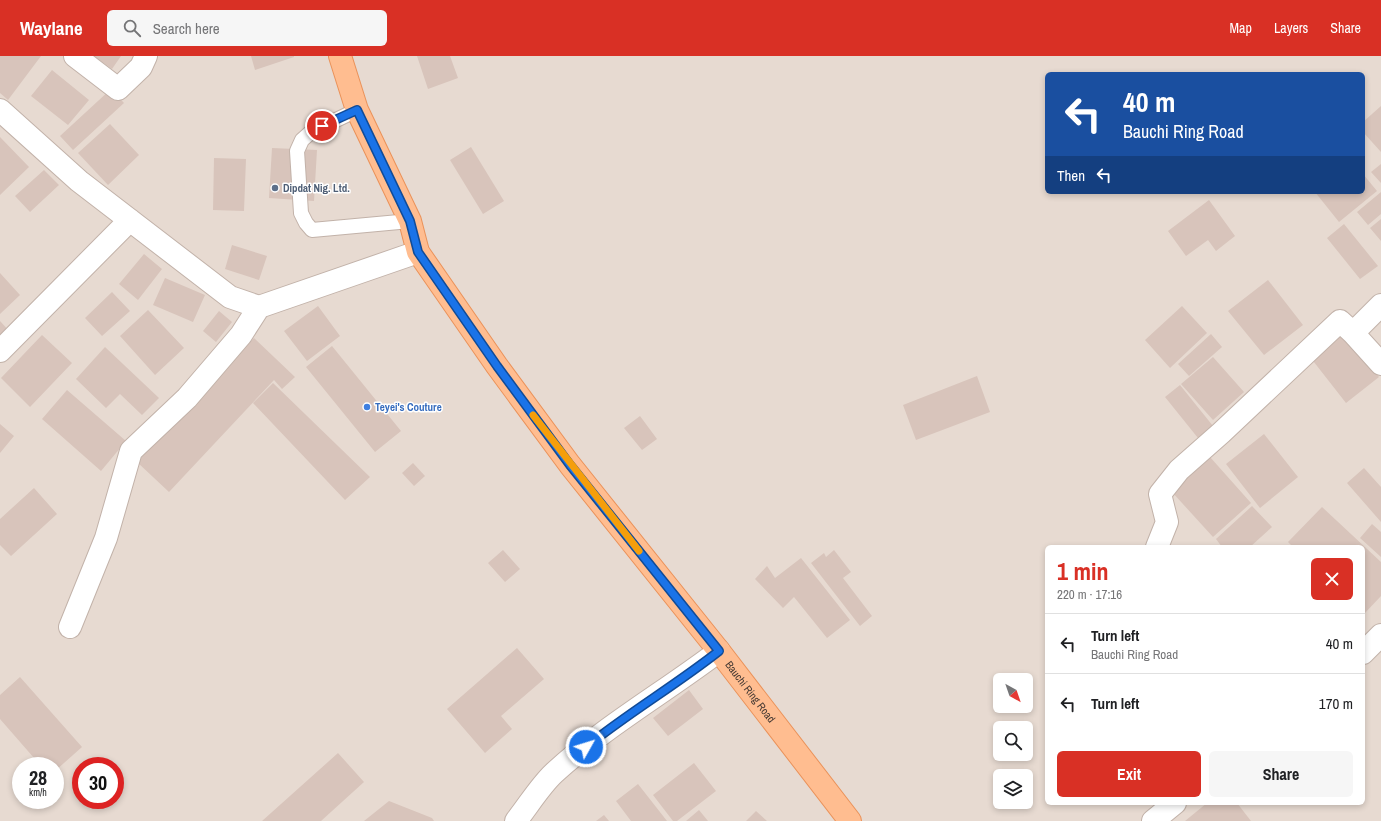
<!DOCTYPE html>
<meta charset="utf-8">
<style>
:root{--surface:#fff;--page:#f6f6f6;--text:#202124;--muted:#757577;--line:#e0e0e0;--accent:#d93025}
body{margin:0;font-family:"Archivo Narrow",sans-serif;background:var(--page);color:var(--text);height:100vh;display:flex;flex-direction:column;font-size:15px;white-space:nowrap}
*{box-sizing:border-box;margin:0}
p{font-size:13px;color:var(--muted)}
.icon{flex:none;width:22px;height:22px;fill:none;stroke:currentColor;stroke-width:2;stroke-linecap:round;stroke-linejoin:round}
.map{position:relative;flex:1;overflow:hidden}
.drawer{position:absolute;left:1045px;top:489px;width:320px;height:260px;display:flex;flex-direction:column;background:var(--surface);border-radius:6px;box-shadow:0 2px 6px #0003}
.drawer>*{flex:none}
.banner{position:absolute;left:1045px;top:16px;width:320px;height:122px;border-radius:6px;box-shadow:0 2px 6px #0003;background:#1a4fa0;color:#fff;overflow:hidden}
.needle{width:26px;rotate:140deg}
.fabs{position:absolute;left:993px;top:617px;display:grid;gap:8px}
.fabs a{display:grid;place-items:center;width:40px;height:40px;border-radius:6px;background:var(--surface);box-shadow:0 2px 6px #0003;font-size:20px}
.speed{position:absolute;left:12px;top:701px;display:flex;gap:8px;font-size:20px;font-weight:700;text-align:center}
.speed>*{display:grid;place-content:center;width:52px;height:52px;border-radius:50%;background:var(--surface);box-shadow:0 2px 6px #0003;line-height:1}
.speed small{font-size:10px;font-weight:400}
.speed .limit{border:6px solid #d22;background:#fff;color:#111}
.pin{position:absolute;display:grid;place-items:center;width:34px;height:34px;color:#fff;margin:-17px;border:2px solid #fff;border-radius:50%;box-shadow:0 1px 4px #0007}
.me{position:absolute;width:44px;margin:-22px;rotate:51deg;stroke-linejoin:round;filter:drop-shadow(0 0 3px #0008)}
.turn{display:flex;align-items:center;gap:14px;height:84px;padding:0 12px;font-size:18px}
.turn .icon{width:52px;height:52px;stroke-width:2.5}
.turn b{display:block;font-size:28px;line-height:34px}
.then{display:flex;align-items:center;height:38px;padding:0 12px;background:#0003;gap:8px;font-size:15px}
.round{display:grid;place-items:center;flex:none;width:42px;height:42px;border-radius:6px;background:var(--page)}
.overview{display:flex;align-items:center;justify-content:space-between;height:68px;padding:0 12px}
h1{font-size:24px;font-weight:700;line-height:30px;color:var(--accent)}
.action{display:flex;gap:8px;margin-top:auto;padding:8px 12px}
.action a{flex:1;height:46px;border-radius:6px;background:var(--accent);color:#fff;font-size:16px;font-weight:700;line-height:46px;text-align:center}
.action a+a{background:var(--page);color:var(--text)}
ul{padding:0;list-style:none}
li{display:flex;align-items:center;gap:12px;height:60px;padding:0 12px;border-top:1px solid var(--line)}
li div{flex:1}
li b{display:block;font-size:15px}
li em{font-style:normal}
header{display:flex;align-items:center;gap:24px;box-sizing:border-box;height:56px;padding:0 20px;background:var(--accent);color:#fff}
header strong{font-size:19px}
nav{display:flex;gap:22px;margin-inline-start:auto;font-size:14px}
.search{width:280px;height:36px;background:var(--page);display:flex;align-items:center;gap:10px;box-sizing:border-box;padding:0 14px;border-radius:6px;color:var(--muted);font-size:15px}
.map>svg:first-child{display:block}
.residential{fill:#e7dad1;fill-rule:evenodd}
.building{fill:#d8c4bb}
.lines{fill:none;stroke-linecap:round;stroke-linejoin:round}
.service-casing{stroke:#c2b2a9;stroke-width:16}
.minor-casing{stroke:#c2b2a9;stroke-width:24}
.primary-casing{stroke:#ea925a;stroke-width:24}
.service{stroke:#fff;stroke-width:14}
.minor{stroke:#fff;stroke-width:22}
.primary{stroke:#ffbd90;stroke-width:22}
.route-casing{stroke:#114b97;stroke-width:10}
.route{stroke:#1a73e8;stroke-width:7}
.slow{stroke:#f59e0b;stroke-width:7}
.service-dot{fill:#5c6f8a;stroke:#fff;stroke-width:1.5}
.shop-dot{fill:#3f7fe0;stroke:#fff;stroke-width:1.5}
.labels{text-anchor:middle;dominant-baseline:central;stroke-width:3;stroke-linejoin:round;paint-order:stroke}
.service-label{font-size:11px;font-weight:bold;fill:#4e5e75;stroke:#fff;text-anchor:start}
.shop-label{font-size:11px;font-weight:bold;fill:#366cbe;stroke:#fff;text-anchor:start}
.street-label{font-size:11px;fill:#453933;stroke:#fff}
</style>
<header>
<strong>Waylane</strong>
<div class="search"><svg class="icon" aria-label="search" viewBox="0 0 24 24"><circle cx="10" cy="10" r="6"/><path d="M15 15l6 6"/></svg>Search here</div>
<nav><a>Map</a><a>Layers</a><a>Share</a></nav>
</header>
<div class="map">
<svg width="1381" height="765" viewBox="0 0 1381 765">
<rect width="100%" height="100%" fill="#f3eae4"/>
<!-- residential -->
<path class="residential" d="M 0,0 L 1381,0 L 1381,765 L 0,765 ZM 1047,18 L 1363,18 L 1363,136 L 1047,136 ZM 1047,491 L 1363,491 L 1363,747 L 1047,747 ZM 1000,624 L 1026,624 L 1026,650 L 1000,650 ZM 1000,672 L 1026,672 L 1026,698 L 1000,698 ZM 21,710 L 55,710 L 55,744 L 21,744 ZM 81,710 L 115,710 L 115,744 L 81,744 ZM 1000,720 L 1026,720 L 1026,746 L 1000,746 Z"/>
<!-- building -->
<path class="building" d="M 0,0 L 41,0 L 8,44 L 0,37 Z
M 94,0 L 121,0 L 112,13 Z
M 251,0 L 294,0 L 294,1 L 255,14 Z
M 417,0 L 450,0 L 458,22 L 428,33 Z
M 52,14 L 89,44 L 68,69 L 31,40 Z
M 111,33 L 124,47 L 73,94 L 60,80 Z
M 1381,50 L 1381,96 L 1363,76 L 1363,66 Z
M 110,68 L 139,99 L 108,129 L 78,97 Z
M 0,81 L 29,111 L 0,139 Z
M 471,91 L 504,145 L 483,158 L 450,104 Z
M 272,92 L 317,94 L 314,145 L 269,142 Z
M 214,102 L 246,103 L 244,155 L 213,154 Z
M 1381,108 L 1381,127 L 1371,116 Z
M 44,114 L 59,129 L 30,156 L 15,140 Z
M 1363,118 L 1377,135 L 1339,166 L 1315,136 L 1363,136 Z
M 1381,136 L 1381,158 L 1368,169 L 1357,156 Z
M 1209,144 L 1235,180 L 1216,195 L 1208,184 L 1186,200 L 1168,175 Z
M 1381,163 L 1381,185 L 1370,172 Z
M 1344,168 L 1378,210 L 1360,223 L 1327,182 Z
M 232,189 L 267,200 L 259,224 L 225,213 Z
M 144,198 L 162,213 L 138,244 L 119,228 Z
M 0,217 L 20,239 L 0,258 Z
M 165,222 L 205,239 L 193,266 L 153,249 Z
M 1268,224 L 1303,269 L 1264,299 L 1228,255 Z
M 112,236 L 130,255 L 102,280 L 85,262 Z
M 318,250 L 340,280 L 307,305 L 284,275 Z
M 1182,250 L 1207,277 L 1170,312 L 1145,284 Z
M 148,254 L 184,292 L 155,319 L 120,280 Z
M 219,255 L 232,266 L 216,286 L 203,275 Z
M 0,265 L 10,276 L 0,284 Z
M 1342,275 L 1379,321 L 1346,347 L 1310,301 Z
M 1211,278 L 1222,291 L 1189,320 L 1178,308 Z
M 42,279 L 72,307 L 30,351 L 1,322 Z
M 254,282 L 295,321 L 282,333 L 274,324 L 169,436 L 137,406 Z
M 332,290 L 401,375 L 375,396 L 306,311 Z
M 105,291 L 159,342 L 142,359 L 120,338 L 106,352 L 76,323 Z
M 1213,301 L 1244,336 L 1213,364 L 1181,328 Z
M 977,320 L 990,356 L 916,384 L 903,349 Z
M 273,327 L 370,421 L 345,444 L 253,347 Z
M 1180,329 L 1213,370 L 1198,382 L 1165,341 Z
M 67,334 L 126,385 L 101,415 L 42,363 Z
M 640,360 L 657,383 L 642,394 L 624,372 Z
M 0,368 L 14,380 L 0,397 Z
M 1264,378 L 1298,421 L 1260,452 L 1226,408 Z
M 1210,401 L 1251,447 L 1213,481 L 1172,436 Z
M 413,407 L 425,420 L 414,430 L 402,417 Z
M 1364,412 L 1381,431 L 1381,466 L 1347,427 Z
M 34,432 L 57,458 L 11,500 L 0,489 L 0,463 Z
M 1252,450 L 1272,471 L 1250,491 L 1222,491 L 1216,483 Z
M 1322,451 L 1381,506 L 1381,540 L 1364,558 L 1363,491 L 1293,491 L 1288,486 Z
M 1372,468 L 1381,476 L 1381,501 L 1360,482 Z
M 503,494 L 520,513 L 505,526 L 488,507 Z
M 834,494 L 851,516 L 843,522 L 872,560 L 860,570 L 811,507 L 824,497 L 826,501 Z
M 801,502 L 850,564 L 827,582 L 794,541 L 783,552 L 755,523 L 767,510 L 775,522 Z
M 517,592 L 544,623 L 501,660 L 512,673 L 485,697 L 447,653 Z
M 20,621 L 82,691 L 55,715 L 55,710 L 41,710 L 0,663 L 0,639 Z
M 689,634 L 703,653 L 668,680 L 653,662 Z
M 338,697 L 364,726 L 321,765 L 262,765 Z
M 694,707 L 716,735 L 677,765 L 673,765 L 653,739 Z
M 638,728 L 667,765 L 631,765 L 616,745 Z
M 389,745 L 432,762 L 434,765 L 364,765 Z
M 1207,747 L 1237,747 L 1251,765 L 1185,765 Z
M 699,754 L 708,765 L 686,765 Z
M 756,755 L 767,765 L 746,765 Z
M 604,759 L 609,765 L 596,765 Z"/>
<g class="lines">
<!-- service casing -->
<g class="service-casing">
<path id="service" d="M 357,54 L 311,76 L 302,84 L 297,95 L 301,157 L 306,167 L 312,174 L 410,165"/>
</g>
<!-- minor casing -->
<g class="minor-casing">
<path id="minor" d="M 75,0 L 118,33 L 141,11 L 146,0
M 0,54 L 79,125 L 230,241 L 259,251 L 418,196
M 1381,249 L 1353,277 L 1381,308
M 0,295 L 130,164
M 1157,491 L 1167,466 L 1160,438 L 1179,414 L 1221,377 L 1340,265 L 1353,277
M 70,571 L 106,482 L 131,395 L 187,342 L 241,279 L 259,251
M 1363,597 L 1381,579
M 516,765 C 528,750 540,730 554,717 C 604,671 665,636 719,595
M 1153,765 L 1175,747"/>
</g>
<!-- primary casing -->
<g class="primary-casing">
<g id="primary">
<path id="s1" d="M 340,0 L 357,54 L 410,165 L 418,196 L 497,310 L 570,409 L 719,595 L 850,765"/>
</g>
</g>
<!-- service -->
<use href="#service" class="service"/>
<!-- minor -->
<use href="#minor" class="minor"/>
<!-- primary -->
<use href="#primary" class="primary"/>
</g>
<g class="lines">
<!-- route casing -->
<g class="route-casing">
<path id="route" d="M 322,70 L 357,54 L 410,165 L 418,196 L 497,310 L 570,409 L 719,595 C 676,629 628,657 586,691"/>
</g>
<!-- route -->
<use href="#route" class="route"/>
<!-- slow -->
<path class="slow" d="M 533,359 L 639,495"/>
</g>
<!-- markers -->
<circle class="service-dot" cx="275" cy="132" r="4"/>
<circle class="shop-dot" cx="367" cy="351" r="4"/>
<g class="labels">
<!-- service labels -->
<g class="service-label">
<text x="283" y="132">Dipdat Nig. Ltd.</text>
</g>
<!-- shop labels -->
<g class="shop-label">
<text x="375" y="351">Teyei's Couture</text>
</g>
<!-- street labels -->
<g class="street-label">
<text stroke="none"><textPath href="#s1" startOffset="763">Bauchi Ring Road</textPath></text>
</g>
</g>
</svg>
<div class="fabs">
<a><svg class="needle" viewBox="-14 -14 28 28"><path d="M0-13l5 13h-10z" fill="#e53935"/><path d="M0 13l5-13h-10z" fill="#757577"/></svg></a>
<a><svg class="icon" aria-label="search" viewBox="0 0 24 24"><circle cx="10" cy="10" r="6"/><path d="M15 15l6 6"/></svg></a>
<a><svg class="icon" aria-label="layers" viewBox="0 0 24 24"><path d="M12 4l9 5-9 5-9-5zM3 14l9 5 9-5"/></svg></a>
</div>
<div class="speed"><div>28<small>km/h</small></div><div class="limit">30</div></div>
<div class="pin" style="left:322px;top:70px;background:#d93025"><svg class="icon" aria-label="arrive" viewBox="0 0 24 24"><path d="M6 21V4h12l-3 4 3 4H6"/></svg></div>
<svg class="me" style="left:586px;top:691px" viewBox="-20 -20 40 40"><circle r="17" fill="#1a73e8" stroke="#fff" stroke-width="3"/><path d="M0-11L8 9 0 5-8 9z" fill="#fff"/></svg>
<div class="banner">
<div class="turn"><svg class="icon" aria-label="left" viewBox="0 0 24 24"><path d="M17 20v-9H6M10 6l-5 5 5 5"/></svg><div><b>40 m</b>Bauchi Ring Road</div></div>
<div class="then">Then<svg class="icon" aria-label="left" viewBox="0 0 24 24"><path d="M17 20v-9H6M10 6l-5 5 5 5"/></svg></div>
</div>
<section class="drawer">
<div class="overview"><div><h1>1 min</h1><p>220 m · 17:16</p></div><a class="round" style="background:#d93025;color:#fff"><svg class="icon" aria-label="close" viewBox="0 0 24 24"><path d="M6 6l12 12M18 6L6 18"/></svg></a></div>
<ul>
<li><svg class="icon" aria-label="left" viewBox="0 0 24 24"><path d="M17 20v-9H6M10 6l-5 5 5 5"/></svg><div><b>Turn left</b><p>Bauchi Ring Road</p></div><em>40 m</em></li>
<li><svg class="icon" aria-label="left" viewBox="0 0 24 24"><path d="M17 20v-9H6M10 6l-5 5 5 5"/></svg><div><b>Turn left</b></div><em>170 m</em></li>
</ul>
<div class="action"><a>Exit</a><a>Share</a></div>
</section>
</div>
